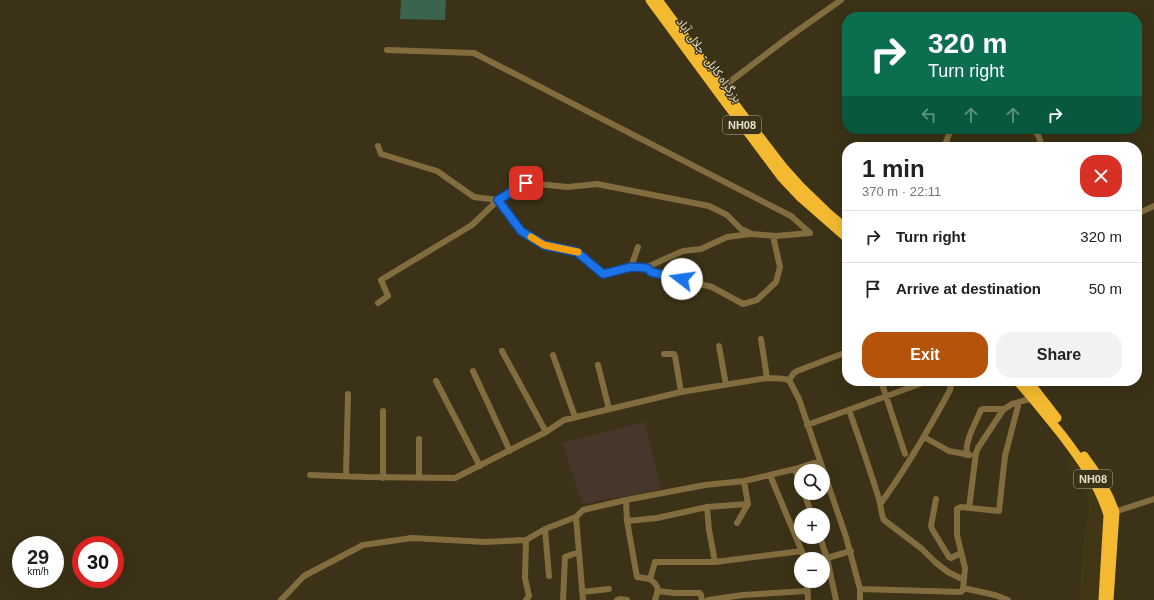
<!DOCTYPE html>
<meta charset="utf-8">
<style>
:root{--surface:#fff;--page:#f2f2f2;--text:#202124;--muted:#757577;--line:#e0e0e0;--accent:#b45309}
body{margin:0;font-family:Helvetica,"Noto Sans Arabic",sans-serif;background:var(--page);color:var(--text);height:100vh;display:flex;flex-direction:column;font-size:15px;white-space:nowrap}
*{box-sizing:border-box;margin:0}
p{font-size:13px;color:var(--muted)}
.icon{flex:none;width:22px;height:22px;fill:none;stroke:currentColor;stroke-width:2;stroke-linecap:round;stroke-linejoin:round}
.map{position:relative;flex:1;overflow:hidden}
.panel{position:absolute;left:842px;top:142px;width:300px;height:244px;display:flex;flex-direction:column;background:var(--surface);border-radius:16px;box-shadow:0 4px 16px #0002}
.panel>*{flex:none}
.top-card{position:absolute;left:842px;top:12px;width:300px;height:122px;border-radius:16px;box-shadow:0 4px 16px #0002;background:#0b6e4f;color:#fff;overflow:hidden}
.buttons{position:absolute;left:794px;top:464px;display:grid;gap:8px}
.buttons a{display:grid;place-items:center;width:36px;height:36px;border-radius:50%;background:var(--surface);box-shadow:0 4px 16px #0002;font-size:20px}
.speed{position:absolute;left:12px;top:536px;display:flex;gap:8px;font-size:20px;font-weight:700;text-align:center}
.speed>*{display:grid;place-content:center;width:52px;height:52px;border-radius:50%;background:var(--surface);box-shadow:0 4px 16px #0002;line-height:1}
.speed small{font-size:10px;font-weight:400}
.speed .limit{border:6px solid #d22;background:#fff;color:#111}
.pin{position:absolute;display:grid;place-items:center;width:34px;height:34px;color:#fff;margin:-17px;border-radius:8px;box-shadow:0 2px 6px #0006}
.me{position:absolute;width:44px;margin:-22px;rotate:285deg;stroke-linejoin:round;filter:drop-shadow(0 0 3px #0008)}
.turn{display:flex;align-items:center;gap:14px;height:84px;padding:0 20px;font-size:18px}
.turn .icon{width:52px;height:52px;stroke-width:2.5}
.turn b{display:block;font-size:28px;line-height:34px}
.lanes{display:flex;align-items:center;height:38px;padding:0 20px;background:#0003;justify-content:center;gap:20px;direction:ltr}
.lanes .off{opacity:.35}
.round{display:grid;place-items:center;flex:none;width:42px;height:42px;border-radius:16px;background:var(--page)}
.overview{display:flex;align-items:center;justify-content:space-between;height:68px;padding:0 20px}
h1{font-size:24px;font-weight:600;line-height:30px}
.action{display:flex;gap:8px;margin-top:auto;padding:8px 20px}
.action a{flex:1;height:46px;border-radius:16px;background:var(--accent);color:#fff;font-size:16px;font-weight:600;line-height:46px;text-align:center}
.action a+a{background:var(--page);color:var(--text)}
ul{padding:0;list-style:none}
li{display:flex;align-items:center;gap:12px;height:52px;padding:0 20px;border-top:1px solid var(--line)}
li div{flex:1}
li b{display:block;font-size:15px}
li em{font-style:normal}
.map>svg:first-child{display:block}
.built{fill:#423714}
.education{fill:#47362b}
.green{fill:#3b644e}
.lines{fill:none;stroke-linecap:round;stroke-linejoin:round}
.minor{stroke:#836c3e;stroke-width:6}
.highway{stroke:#f3b930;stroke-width:9}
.route-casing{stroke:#114b97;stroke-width:10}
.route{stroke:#1a73e8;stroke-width:7}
.slow{stroke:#f59e0b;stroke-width:7}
.labels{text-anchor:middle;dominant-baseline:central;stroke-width:3;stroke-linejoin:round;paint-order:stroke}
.shield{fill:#3b3217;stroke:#b1aa97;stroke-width:1}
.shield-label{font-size:11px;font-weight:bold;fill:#e3dece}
.street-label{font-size:12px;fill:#e3dece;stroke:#3b3217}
</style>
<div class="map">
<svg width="1154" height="600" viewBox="0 0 1154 600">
<rect width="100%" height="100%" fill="#3b3217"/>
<!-- built -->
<path class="built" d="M 1071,457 L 1099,497 L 1103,512 L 1105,525 L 1099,600 L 1080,600 L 1082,548 L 1090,501 L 1067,463 Z"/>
<!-- education -->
<path class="education" d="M 644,422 L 662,489 L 582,504 L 562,443 Z"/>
<!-- green -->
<path class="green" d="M 401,0 L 446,0 L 445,20 L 400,19 Z"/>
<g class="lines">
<!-- minor -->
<path class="minor" d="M 723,87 L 786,39 L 841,0
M 1031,129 C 1040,134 1039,138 1042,147
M 378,146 L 381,154 L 437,171 L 474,197 L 498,200 L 526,183 L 568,187 L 597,184 L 709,206 L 727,215 L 741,229 L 752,234 L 776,236 L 810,233 L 791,216 L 474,53 L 387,50
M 944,147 L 951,129
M 1137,214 L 1154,206
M 631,267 L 647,267 L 683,251 L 701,249 L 727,237 L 751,234
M 647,267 L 651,272 L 712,287 L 743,304 L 757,300 L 776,282 L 780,267 L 773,236
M 378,303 L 388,296 L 381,280 L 472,225 L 498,200 L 521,231 L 544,245 L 577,252 L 603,274 L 631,267 L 638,247
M 761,339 L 767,378
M 719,346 L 726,385
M 502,351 L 546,432
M 664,354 L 674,354 L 675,356 L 681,392
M 553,355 L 575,417
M 598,365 L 609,409
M 473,371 L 510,451
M 789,380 L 794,373 L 797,371 L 847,352
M 436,381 L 480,466
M 881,381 L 905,454
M 849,410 C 859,438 869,467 878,496 C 881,503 881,515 884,520 L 922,549 L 935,562 L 948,572 L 964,580
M 807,425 L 928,381
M 924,437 L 949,451 L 970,455
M 967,455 C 964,442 976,422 981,410 L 983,409 L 1004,409
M 795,469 L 801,486
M 310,475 L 366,477 L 455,478 L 546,432 L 564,420 L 681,392 L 767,378 C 775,378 782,378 789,380 L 799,399 L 846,537 L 860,589 L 860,600
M 770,475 L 805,559
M 346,476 L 348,394
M 383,478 L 383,411
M 419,478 L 419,439
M 804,493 L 812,515
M 936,499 L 931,526 L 932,529 L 949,557 L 951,558 L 961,553
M 626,500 L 627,521 L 637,577 L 650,579 L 655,562 L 715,562 L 802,551
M 881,503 C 907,467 929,429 950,390 L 952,381
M 707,507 L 709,530 L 715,562
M 969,508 L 976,453 L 978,448 L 1003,410 L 1012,404 L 1033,398
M 1111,513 L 1154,499
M 576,517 L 583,600
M 627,521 L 657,518 L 707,507 L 748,504
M 737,523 L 748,504 L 744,481
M 545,529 L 549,576
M 820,537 L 827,558 L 836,600
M 526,540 L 525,578 L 529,596 L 526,600
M 805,559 L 827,558 L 851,551
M 650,579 C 659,586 659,589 655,600
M 807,581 L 808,600
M 963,588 L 995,595 L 1008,600
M 860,589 L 961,592 L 963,590 L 965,568 L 957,535 L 957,509 L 961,507 L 999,511 L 1005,456 L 1019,402
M 658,591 L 675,593 L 700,593 L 701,595 L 702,600
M 582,592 L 609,589
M 281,600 L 304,576 L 363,545 L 412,538 L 485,542 L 526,540 L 545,529 L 576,517 L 583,510 L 626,500 L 705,485 L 744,481 L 795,469 L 820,461
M 563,600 L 565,557 L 579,552
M 617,600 L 620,599 L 627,600
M 708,600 L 743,595 L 807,591"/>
<!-- highway -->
<path class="highway" d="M 650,0 L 717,91 L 782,178 L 799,196 L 847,238
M 658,0 L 743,115 L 783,167 L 801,187 L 829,214 L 847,229
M 1017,381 C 1033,398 1047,417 1062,435 C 1081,460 1099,485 1108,515 L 1103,600
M 1027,381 L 1033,387 L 1057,418
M 1084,456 C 1097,473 1108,492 1115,512 L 1109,600"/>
</g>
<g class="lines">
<!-- route casing -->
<g class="route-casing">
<path id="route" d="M 526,183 L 498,200 L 521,231 L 544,245 L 577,252 L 603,274 L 631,267 L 647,268 L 651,272 L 682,279"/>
</g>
<!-- route -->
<use href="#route" class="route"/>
<!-- slow -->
<path class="slow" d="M 531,237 L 544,245 L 578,252"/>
</g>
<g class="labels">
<!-- shield labels -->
<g class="shield">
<rect x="723" y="116" width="38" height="18" rx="3"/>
<rect x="1074" y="470" width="38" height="18" rx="3"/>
</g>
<g class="shield-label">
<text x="742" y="125">NH08</text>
<text x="1093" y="479">NH08</text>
</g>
<!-- street labels -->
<g class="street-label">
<text transform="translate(709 60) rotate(54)">بزرگراه کابل- جلال آباد</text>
</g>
</g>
</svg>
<div class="buttons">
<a><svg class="icon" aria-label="search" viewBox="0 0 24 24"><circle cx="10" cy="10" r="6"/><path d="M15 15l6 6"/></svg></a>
<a>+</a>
<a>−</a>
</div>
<div class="speed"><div>29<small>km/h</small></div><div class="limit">30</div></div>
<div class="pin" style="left:526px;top:183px;background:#d93025"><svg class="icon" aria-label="arrive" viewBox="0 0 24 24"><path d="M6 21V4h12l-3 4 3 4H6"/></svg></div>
<svg class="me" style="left:682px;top:279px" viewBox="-20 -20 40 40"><circle r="19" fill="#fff"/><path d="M0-13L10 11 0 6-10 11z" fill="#1a73e8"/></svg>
<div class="top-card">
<div class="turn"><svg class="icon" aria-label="right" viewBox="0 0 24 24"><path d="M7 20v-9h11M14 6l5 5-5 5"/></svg><div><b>320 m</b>Turn right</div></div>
<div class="lanes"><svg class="icon off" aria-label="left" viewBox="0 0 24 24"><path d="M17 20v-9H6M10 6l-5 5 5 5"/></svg><svg class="icon off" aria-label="ahead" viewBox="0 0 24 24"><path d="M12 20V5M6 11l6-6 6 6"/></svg><svg class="icon off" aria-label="ahead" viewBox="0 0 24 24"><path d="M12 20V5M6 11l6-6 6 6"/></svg><svg class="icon" aria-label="right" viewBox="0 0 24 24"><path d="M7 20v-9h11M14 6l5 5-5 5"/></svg></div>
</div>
<section class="panel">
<div class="overview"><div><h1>1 min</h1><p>370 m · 22:11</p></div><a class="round" style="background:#d93025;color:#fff"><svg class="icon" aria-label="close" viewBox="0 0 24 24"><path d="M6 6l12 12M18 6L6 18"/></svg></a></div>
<ul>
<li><svg class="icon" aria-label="right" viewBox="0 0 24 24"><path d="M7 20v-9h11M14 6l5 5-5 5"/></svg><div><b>Turn right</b></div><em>320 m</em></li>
<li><svg class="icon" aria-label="arrive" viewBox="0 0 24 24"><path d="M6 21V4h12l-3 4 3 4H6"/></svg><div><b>Arrive at destination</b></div><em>50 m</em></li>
</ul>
<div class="action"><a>Exit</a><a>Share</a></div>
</section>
</div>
